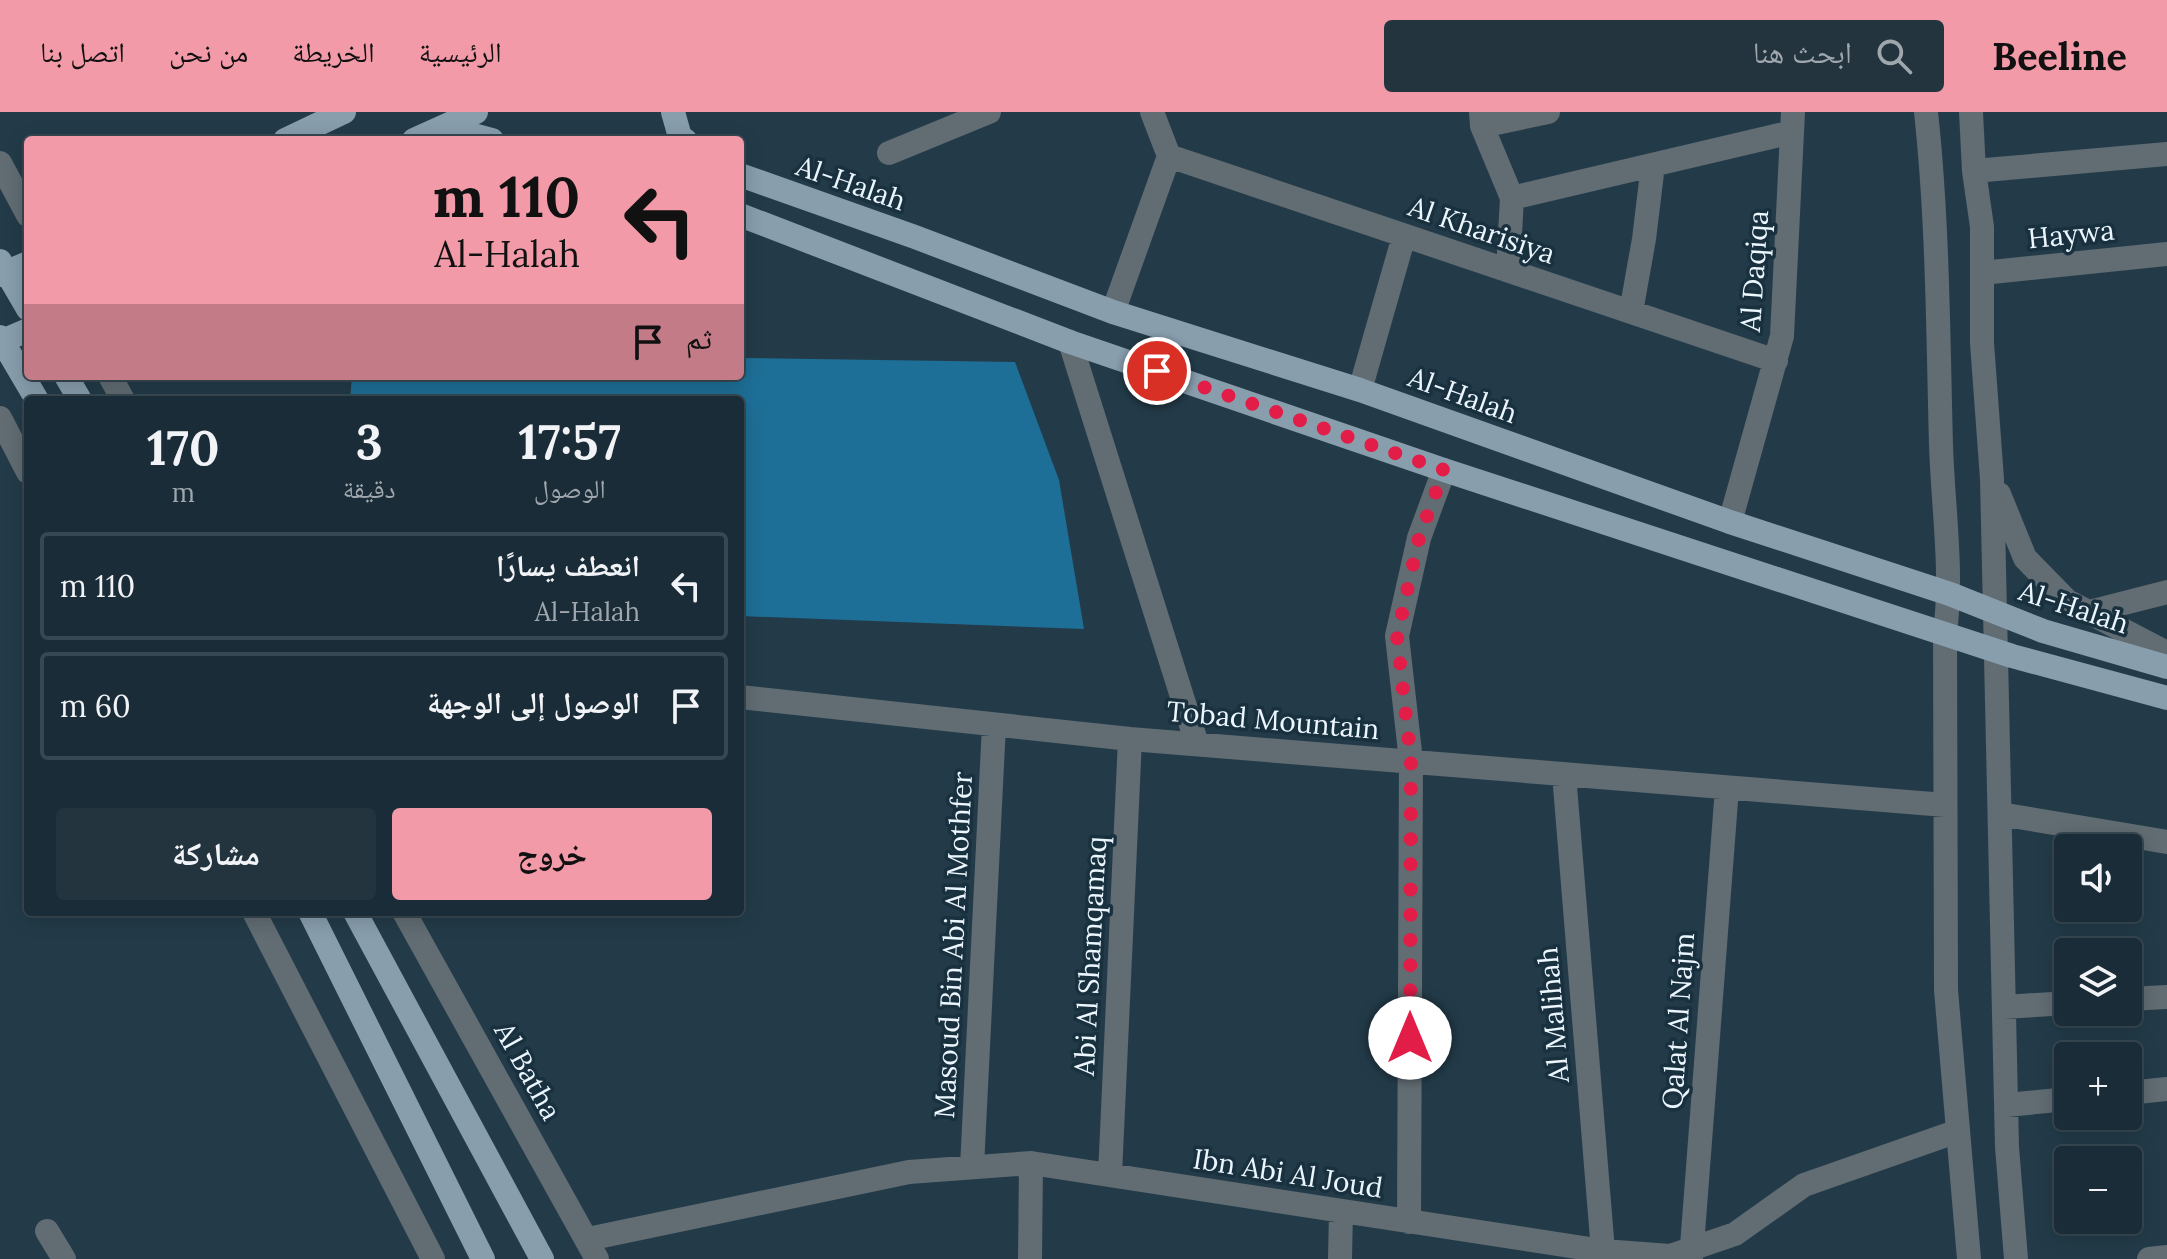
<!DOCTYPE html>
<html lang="ar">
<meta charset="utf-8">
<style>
:root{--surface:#1a2c37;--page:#23343f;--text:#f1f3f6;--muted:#9fa7ad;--line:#384852;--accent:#f39aa9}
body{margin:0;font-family:Lora,"Noto Naskh Arabic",serif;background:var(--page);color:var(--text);direction:rtl;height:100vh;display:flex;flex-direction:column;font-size:30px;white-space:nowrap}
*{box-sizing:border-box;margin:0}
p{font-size:26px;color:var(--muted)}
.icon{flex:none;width:44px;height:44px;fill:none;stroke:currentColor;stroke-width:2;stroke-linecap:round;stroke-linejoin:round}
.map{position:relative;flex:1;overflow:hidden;direction:ltr}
.panel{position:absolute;left:24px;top:284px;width:720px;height:520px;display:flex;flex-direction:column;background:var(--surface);border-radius:8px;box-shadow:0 4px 20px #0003,0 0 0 2px var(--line);direction:rtl}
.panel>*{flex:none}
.banner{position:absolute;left:24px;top:24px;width:720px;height:244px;border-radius:8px;box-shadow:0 4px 20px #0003,0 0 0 2px var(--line);direction:rtl;background:#f39aa9;color:#111;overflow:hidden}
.fabs{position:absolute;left:2054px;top:722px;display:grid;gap:16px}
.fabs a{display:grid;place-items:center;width:88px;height:88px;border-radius:8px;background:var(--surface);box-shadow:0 4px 20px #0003,0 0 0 2px var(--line);font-size:40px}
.pin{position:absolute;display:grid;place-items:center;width:68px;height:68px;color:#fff;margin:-34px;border:4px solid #fff;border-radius:50%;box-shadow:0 2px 8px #0007}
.me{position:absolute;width:88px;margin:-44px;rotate:0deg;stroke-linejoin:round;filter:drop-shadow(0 0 6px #0008)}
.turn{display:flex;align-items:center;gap:28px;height:168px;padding:0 32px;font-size:36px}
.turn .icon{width:104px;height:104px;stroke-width:2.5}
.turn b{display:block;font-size:56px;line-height:68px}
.then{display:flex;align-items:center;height:76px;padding:0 32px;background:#0003;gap:16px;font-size:30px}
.eta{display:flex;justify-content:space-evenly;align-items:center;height:136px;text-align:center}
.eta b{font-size:48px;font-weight:700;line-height:56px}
.button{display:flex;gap:16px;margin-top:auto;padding:16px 32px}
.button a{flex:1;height:92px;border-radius:8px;background:var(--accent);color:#111;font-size:32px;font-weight:700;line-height:92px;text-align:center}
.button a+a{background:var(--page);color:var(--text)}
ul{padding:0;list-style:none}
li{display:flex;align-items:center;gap:24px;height:108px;margin:0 16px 12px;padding:0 16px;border:4px solid var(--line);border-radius:8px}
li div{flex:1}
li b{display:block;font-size:30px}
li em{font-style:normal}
header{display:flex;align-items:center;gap:48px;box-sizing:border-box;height:112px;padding:0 40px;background:var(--accent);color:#111}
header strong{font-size:38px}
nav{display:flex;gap:44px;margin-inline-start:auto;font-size:28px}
.search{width:560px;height:72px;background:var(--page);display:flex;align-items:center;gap:20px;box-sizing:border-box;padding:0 28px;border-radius:8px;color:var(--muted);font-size:30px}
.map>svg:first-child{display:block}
.building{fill:#1e6f97}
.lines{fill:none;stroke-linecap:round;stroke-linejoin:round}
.minor{stroke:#616c73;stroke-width:24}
.major{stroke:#889ead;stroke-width:24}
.major-bridge{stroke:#889ead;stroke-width:24}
.route{stroke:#e11d48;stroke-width:14;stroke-dasharray:0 25.2}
.labels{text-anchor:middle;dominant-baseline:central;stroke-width:7;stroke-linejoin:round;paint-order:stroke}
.street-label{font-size:28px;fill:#ebf6fe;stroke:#19303e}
</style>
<header>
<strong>Beeline</strong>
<div class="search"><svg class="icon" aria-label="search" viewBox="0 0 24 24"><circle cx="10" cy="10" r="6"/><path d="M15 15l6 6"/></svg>ابحث هنا</div>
<nav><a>الرئيسية</a><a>الخريطة</a><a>من نحن</a><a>اتصل بنا</a></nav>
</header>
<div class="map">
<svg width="2167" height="1147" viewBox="0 0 2167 1147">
<rect width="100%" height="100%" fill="#233b49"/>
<!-- building -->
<path class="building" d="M 740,246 L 1015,250 L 1059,368 L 1084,517 L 740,504 L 740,288 L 350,288 L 352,264 L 740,264 Z"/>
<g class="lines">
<!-- minor -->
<path class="minor" d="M 1481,0 L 1482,14 L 1512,86 L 1508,158
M 1926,0 C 1938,111 1938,222 1941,333 C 1943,396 1953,459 1945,521 L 1946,878 L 1969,1147
M 1971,0 L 1974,59 L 1982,115 L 1982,231 L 1992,367 L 2007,1035 L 2016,1147
M 1482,14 L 1548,0
M 889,41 L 989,0
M 1169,44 L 1776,249
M 0,51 L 28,103
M 1974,59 L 2167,42
M 1512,86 L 1792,20
M 1982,161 L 2167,142
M 1113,200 L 1169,44 L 1152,0
M 1631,200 L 1644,127 L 1653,53
M 1070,230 L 1197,632
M 110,264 L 123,288
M 1360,278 L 1404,124
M 0,306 L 28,360
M 1999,382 L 2025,446 L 2067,489 L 2167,541
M 1730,410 L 1782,224 L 1793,0
M 2089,500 L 2167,480
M 740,585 L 1130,627 L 1945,693
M 1564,662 L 1603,1139
M 2000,702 L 2167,730
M 254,800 L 433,1147
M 404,800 L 597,1147
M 2128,887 L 2167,885
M 2004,895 L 2068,891
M 2128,981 L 2167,977
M 2007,993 L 2068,987
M 972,1055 L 994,613
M 1110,1063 L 1130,627
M 1409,1110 L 1411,649 L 1397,524 L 1419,426 L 1444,358
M 47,1119 L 64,1147
M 588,1127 L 909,1060 L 1031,1051 L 1603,1139 L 1670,1144 L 1735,1122 L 1804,1073 L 1958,1019
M 1030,1147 L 1031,1051
M 1340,1147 L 1341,1099
M 1691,1147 L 1727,676
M 2149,1147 L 2167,1145"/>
<!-- major -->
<path class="major" d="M 673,0 L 680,25 L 685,28
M 444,15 L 492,28
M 285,28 L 344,0
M 414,28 L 476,0
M 740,63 L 915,125 L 1113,200 L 1360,278 L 1730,410 L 1950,482 L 2043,519 L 2167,555
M 740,103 L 1070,230 L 1444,358 L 2012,544 L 2167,586
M 0,163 L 28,151
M 0,230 L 28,218
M 310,800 L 483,1147
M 355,800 L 542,1147"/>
<!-- major-bridge -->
<path class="major-bridge" d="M 0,149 L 28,197
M 0,225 L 37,288
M 66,264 L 80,288"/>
</g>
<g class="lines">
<!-- route -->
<path class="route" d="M 1157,259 L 1444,358 L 1419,426 L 1397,524 L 1411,649 L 1410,926"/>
</g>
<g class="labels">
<!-- street labels -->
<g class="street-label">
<text transform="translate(851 71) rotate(19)">Al-Halah</text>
<text transform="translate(1482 118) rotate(19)">Al Kharisiya</text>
<text transform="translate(2071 122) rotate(-6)">Haywa</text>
<text transform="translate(1754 159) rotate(-86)">Al Daqiqa</text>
<text transform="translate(1463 283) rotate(20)">Al-Halah</text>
<text transform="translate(2074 495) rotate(18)">Al-Halah</text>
<text transform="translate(1273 608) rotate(5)">Tobad Mountain</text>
<text transform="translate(953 833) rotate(-87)">Masoud Bin Abi Al Mothfer</text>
<text transform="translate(1090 844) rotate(-87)">Abi Al Shamqamaq</text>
<text transform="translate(1553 903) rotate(-95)">Al Malihah</text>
<text transform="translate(1678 909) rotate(-86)">Qalat Al Najm</text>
<text transform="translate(528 959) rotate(61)">Al Batha</text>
<text transform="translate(1288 1061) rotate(9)">Ibn Abi Al Joud</text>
</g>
</g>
</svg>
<div class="fabs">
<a><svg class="icon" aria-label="sound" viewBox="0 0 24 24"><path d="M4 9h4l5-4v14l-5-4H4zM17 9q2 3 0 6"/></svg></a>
<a><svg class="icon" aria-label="layers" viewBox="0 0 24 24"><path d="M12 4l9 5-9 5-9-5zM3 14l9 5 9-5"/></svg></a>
<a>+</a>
<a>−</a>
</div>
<div class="pin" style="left:1157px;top:259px;background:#d93025"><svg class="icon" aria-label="arrive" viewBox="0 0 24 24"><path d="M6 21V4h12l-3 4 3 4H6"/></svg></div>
<svg class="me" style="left:1410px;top:926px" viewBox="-20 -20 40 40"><circle r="19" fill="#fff"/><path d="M0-13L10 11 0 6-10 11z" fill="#e11d48"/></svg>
<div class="banner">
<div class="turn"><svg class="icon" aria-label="left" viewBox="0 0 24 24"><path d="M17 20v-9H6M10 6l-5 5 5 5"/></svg><div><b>110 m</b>Al-Halah</div></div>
<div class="then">ثم<svg class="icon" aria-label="arrive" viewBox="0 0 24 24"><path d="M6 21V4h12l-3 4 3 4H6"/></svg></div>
</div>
<section class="panel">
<div class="eta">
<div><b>17:57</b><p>الوصول</p></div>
<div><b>3</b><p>دقيقة</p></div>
<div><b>170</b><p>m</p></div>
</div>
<ul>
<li><svg class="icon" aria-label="left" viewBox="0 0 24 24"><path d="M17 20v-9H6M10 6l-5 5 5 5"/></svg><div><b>انعطف يسارًا</b><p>Al-Halah</p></div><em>110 m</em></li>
<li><svg class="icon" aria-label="arrive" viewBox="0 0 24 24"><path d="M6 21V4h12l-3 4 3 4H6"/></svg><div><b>الوصول إلى الوجهة</b></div><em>60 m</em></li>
</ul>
<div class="button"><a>خروج</a><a>مشاركة</a></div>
</section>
</div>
